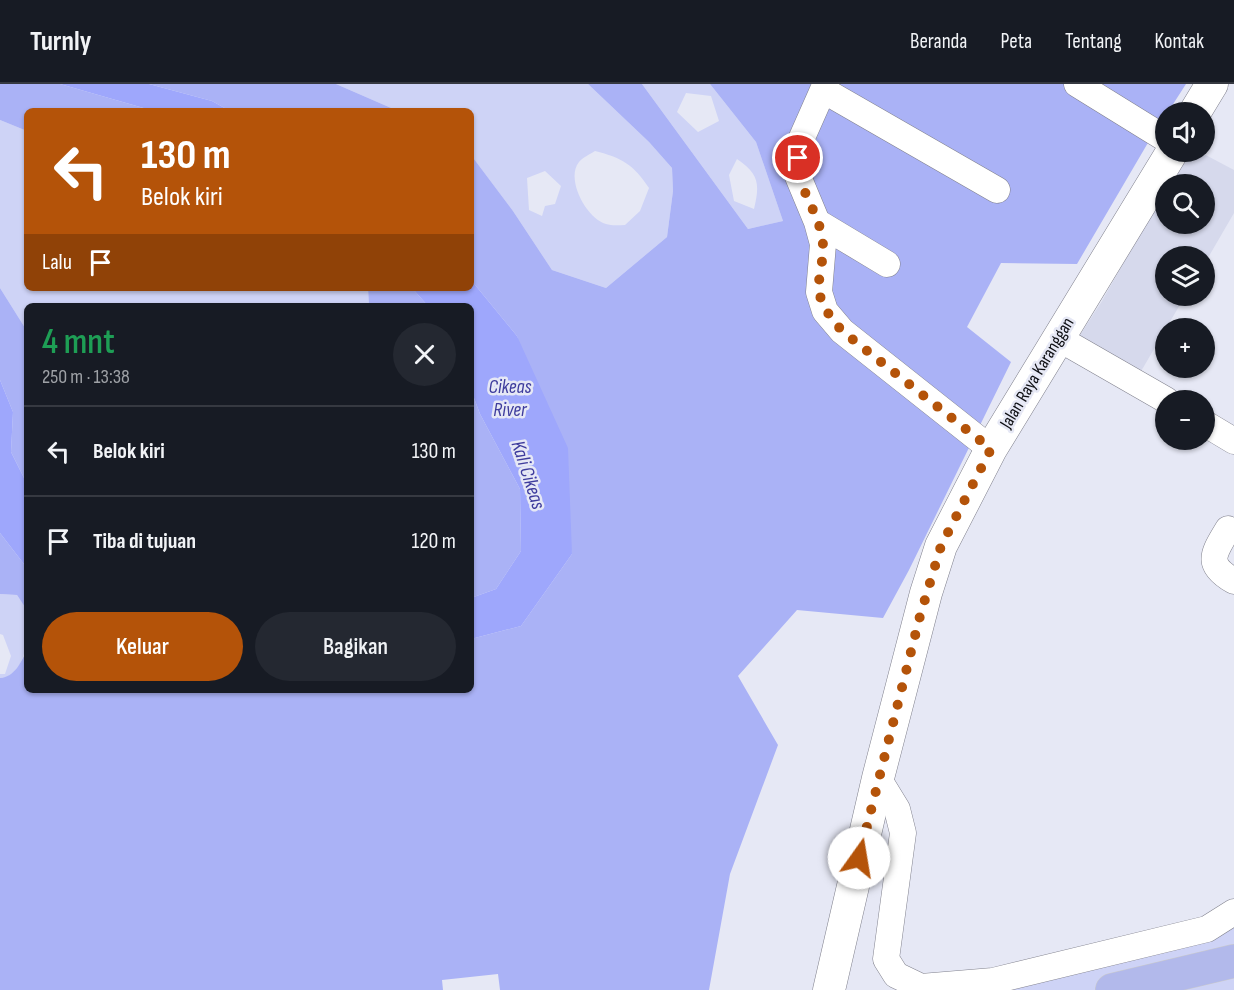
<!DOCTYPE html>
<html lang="id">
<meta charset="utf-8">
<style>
:root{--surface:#171b24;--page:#242831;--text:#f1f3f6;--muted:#9ea1a6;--line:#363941;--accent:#b45309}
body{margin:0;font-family:"Sofia Sans Condensed",sans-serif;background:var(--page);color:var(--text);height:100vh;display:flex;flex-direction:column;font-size:22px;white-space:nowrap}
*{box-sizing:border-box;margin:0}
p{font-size:20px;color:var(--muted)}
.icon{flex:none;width:33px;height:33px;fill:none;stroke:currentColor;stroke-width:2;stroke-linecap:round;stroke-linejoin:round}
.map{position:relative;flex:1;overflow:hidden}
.sheet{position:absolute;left:24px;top:219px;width:450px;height:390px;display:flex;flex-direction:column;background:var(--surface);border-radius:9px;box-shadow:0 2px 4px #0004}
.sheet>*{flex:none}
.banner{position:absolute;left:24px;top:24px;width:450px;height:183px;border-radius:9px;box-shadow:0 2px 4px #0004;background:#b45309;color:#fff;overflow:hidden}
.controls{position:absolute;left:1155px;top:18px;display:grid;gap:12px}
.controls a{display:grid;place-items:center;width:60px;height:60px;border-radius:50%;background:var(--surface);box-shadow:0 2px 4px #0004;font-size:30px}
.pin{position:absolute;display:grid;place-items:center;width:51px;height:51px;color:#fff;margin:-26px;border:3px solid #fff;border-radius:50%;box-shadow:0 2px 6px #0007}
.me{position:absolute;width:66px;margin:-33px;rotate:13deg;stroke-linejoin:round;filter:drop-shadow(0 0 4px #0008)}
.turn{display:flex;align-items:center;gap:21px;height:126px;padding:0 18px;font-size:27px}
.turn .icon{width:78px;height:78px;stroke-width:2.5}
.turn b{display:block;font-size:42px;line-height:51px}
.then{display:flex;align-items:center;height:57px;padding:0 18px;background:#0003;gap:12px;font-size:22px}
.round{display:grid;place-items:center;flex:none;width:63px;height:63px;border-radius:32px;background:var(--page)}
.head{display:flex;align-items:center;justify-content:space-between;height:102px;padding:0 18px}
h1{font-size:36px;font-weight:600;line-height:45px;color:#1e9e55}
.action{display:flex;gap:12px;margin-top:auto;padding:12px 18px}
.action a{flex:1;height:69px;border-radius:36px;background:var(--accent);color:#fff;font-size:24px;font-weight:600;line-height:69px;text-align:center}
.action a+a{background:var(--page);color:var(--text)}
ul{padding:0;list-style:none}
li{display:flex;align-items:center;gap:18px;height:90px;padding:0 18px;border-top:2px solid var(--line)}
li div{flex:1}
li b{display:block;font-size:22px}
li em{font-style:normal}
header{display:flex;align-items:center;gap:36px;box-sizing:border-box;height:84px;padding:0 30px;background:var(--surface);border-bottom:2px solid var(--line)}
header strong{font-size:28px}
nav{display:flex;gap:33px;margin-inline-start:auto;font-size:21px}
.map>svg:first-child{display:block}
.built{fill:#d6d9ec}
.green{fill:#ced3f6;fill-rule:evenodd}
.forest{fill:#aab2f6}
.water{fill:#9ea7fc}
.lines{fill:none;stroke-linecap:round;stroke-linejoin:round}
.minor-casing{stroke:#80818d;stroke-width:27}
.tertiary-casing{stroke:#80818d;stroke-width:33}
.motorway-casing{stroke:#cacacb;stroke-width:34}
.minor{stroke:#fff;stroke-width:26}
.tertiary{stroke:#fff;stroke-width:32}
.motorway{stroke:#b2b9eb;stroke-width:33}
.route{stroke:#b45309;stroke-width:10;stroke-dasharray:0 18}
.labels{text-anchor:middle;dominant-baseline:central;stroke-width:5;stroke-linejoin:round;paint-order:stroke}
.street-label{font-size:18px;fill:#0d0e12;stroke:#e6e8f5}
.water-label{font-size:20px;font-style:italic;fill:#3e3c9d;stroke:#e6e8f5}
</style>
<header>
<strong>Turnly</strong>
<nav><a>Beranda</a><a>Peta</a><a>Tentang</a><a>Kontak</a></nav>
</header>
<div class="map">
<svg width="1234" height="906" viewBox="0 0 1234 906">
<rect width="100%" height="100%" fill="#e6e8f5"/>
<!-- built -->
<path class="built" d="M 1188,68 L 1200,68 L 1234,86 L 1234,129 L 1205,179 L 1204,172 L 1166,172 L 1166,212 L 1185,212 L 1140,289 L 1188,316 L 1166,316 L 1073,262 L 1102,217 L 1165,106 L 1166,140 L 1204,140 L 1204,100 L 1168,100 Z"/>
<!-- green -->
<path class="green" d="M 336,0 L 588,0 L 649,58 L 672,84 L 673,107 L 667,153 L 606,204 L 552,186 L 513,127 L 471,71 L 471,27 L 398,27 ZM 595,67 C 622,74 633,80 649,104 L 640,127 L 625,141 C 619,141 612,142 606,140 C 587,135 565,95 579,78 C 582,74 590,70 595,67 ZM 545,87 L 561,102 L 555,120 L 545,122 L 542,132 L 529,126 L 527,94 Z
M 642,0 L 710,0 L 756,58 L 783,137 L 748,145 ZM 686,9 L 711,12 L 719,37 L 698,48 L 677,28 ZM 737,75 C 759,90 760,100 754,125 L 734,117 L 729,91 Z
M 0,36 L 27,47 L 27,204 L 368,204 L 369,222 L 27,222 L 27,247 L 0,204 Z
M 0,510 L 17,511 C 20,516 26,522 27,527 C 31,546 26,594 0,594 L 0,590 L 5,590 L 11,572 L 3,551 L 0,550 Z
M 1234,828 L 1234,906 L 893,906 L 993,897 Z"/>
<!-- forest -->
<path class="forest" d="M 0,0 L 60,0 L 154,27 L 27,27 L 27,47 L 0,36 Z
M 149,0 L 336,0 L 398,27 L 230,27 L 212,17 Z
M 588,0 L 642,0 L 748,145 L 783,137 L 756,58 L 710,0 L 1186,0 L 1168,28 L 1166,28 L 1077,180 L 1001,179 L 967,243 L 1011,278 L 909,486 L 883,534 L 797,526 L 738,592 L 778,661 L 730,790 L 709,906 L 500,906 L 498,890 L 442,896 L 443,906 L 0,906 L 0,594 C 15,593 21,578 27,566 L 27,606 L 471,606 L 471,555 L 521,542 L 572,470 L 517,252 L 471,196 L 471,71 L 513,127 L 552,186 L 606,204 L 667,153 L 673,107 L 672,84 L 649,58 Z
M 0,204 L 27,247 L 27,400 L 11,368 L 13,328 L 0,296 Z
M 368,204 L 412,204 L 428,222 L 369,222 Z
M 471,306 L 480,330 L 520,405 L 521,467 L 496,505 L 471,514 Z
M 0,449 L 27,484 L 27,526 L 17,511 L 0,510 Z"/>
<!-- water -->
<path class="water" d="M 60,0 L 149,0 L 212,17 L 230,27 L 154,27 Z
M 471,196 L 517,252 L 568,364 L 572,470 L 521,542 L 471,555 L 471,514 L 496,505 L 521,467 L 520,405 L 480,330 L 471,306 L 471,222 L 428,222 L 412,204 L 471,204 Z
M 0,296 L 13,328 L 11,368 L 27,400 L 27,484 L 0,449 Z"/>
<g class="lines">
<!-- minor casing -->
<g class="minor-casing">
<path id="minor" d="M 1077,0 L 1166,55
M 817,138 L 887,180
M 1058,254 L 1166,316
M 1204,339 L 1234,357
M 991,365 L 842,247 L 825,227 L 819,208 L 823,160 L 817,138 L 797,90 L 800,58 L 823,6 L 997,106
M 1228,445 C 1214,469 1204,480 1234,497
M 878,694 L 897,725 L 903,749 L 886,875 L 896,891 L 921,903 L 993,897 L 1207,845 L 1234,828"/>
</g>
<!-- tertiary casing -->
<g class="tertiary-casing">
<path id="tertiary" d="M 1195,28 L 1212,0
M 829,906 L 878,694 L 926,509 L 941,462 L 991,365 L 1172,68"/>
</g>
<!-- motorway casing -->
<g class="motorway-casing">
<path id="motorway" d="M 1112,906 L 1234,877"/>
</g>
<!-- minor -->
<use href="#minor" class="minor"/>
<!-- tertiary -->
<use href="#tertiary" class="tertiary"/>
<!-- motorway -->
<use href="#motorway" class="motorway"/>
</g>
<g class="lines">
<!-- route -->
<path class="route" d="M 798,74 C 796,106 822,130 823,162 C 824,178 816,196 820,212 C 825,227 832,235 842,247 L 991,365 L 941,462 L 920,532 L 859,774"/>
</g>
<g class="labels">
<!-- street labels -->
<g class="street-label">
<text transform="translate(1037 289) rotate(-59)">Jalan Raya Karanggan</text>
</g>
<!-- water labels -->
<g class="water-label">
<text x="510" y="303">Cikeas<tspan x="510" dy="23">River</tspan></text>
<text transform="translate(528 391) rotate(72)">Kali Cikeas</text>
</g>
</g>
</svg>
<div class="controls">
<a><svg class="icon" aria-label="sound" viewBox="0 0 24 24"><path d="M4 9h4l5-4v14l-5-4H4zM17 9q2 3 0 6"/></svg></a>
<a><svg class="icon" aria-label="search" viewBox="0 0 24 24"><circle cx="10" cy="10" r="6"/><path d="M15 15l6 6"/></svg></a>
<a><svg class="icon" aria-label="layers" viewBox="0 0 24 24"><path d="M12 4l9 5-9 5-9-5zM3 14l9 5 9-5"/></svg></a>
<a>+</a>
<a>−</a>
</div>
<div class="pin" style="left:798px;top:74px;background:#d93025"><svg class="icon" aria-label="arrive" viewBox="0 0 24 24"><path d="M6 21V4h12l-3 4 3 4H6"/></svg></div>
<svg class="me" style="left:859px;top:774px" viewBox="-20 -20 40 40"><circle r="19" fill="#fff"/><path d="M0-13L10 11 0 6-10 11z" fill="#b45309"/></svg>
<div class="banner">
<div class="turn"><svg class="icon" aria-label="left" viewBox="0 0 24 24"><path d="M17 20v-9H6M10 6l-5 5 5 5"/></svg><div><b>130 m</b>Belok kiri</div></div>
<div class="then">Lalu<svg class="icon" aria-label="arrive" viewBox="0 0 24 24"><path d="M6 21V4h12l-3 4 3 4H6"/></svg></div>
</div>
<section class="sheet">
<div class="head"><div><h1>4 mnt</h1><p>250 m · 13:38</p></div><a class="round"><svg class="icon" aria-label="close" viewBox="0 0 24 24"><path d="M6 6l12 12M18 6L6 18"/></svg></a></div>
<ul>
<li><svg class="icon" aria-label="left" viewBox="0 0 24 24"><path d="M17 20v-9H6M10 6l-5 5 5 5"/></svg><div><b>Belok kiri</b></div><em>130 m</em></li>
<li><svg class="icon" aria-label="arrive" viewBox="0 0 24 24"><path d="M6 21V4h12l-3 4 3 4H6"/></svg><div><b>Tiba di tujuan</b></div><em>120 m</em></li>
</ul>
<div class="action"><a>Keluar</a><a>Bagikan</a></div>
</section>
</div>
